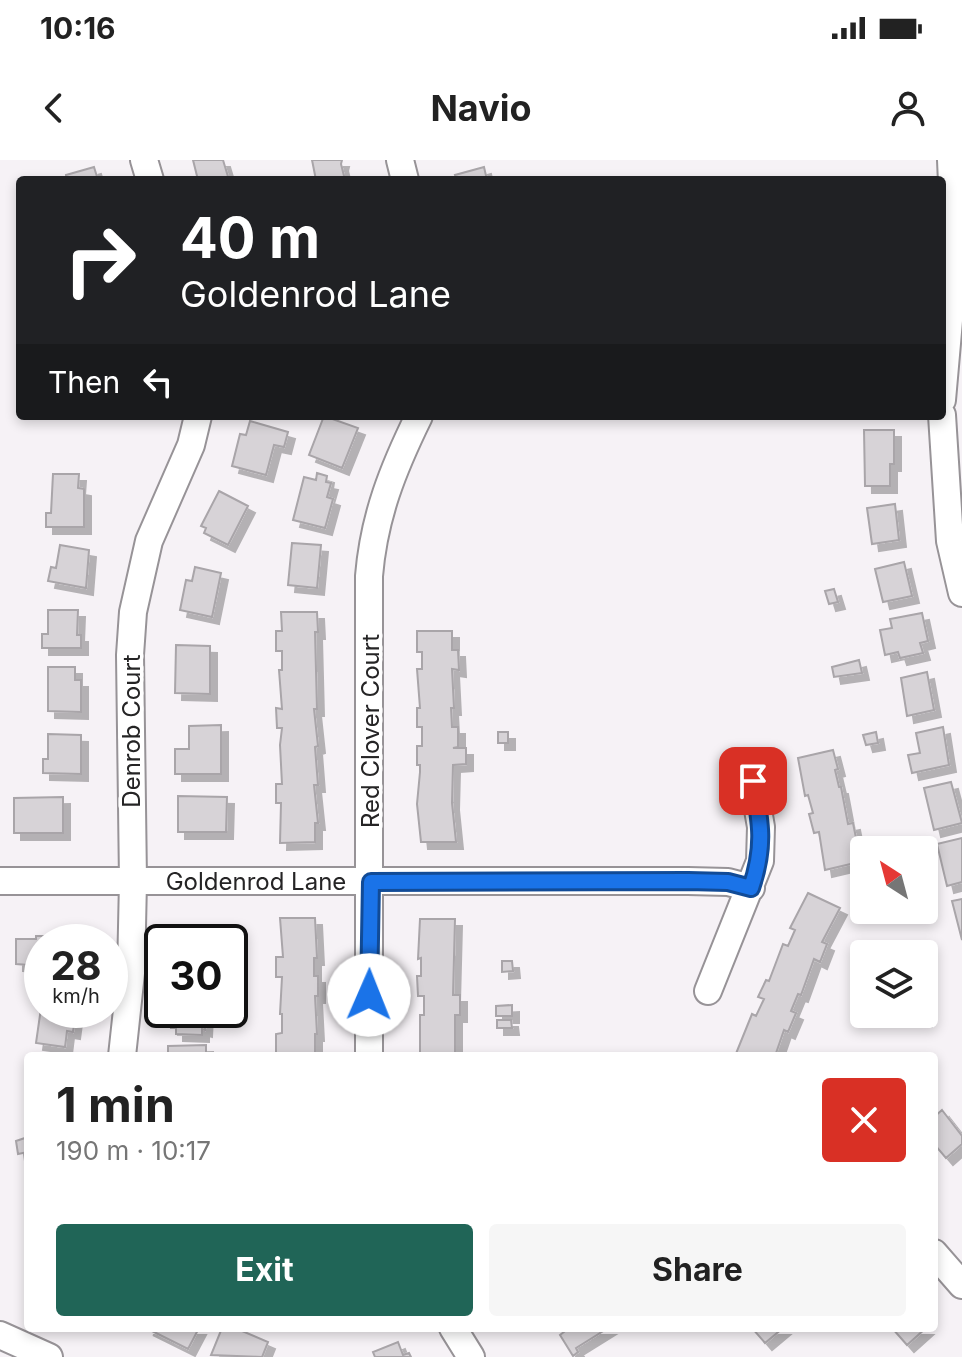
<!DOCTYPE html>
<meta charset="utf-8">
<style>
:root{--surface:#fff;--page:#f6f6f6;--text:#222;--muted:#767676;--accent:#206557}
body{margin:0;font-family:Inter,sans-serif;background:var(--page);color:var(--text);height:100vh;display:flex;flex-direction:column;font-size:30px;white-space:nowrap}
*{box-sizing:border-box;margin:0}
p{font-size:26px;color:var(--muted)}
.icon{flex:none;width:44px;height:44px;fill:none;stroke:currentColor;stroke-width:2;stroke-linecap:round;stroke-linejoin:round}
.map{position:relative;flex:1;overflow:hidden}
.panel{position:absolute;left:24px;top:892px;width:914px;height:280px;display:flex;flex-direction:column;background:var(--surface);border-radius:8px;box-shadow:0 4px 12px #0003}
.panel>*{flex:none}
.top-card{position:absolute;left:16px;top:16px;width:930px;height:244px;border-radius:8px;box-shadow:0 4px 12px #0003;background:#202124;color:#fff;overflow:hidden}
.needle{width:52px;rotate:324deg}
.fabs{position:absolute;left:850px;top:676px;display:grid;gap:16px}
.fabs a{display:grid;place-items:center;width:88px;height:88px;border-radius:8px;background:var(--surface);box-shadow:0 4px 12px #0003;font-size:40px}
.speed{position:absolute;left:24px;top:764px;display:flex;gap:16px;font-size:40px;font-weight:700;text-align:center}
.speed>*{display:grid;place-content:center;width:104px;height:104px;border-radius:50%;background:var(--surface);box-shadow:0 4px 12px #0003;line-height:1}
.speed small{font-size:20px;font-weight:400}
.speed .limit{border:4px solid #111;border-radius:12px;background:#fff;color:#111}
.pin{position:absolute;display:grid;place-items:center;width:68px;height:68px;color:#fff;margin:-34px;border-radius:16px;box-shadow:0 4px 12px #0006}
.me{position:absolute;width:88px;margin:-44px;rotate:1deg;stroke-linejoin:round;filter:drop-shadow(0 0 6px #0008)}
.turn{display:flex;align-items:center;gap:28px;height:168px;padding:0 32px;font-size:36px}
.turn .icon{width:104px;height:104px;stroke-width:2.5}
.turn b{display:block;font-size:56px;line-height:68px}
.then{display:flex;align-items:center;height:76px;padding:0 32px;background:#0003;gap:16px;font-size:30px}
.round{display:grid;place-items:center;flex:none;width:84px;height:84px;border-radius:8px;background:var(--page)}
.overview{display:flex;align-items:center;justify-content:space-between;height:136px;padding:0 32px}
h1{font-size:48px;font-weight:700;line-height:60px}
.primary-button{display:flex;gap:16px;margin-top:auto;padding:16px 32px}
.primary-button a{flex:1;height:92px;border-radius:8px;background:var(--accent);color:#fff;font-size:32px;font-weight:700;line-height:92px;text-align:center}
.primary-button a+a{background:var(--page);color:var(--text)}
.status{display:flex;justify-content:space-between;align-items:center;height:56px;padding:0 40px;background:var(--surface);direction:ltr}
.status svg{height:22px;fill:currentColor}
header{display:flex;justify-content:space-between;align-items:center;height:104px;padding:0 32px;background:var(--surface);font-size:36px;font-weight:700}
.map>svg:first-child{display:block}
.building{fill:#d7d3d7;stroke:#a9a5a9;stroke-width:2;filter:url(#shadow)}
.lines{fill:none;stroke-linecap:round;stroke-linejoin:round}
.minor-casing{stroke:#979397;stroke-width:30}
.minor{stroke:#fff;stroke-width:26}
.route-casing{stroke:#114b97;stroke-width:20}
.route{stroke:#1a73e8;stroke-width:14}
.labels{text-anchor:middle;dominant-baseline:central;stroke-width:7;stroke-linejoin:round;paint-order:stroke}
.street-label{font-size:24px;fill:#252425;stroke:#fff}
</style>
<div class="status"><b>10:16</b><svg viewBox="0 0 49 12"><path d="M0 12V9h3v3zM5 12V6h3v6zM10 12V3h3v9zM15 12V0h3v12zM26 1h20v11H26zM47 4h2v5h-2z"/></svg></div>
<header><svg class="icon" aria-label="back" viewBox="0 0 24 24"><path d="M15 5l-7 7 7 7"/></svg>Navio<svg class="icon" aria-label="person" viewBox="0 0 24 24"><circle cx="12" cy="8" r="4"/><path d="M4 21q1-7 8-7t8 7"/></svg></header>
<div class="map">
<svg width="962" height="1197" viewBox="0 0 962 1197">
<defs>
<filter id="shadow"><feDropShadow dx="7" dy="7" stdDeviation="0" flood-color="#0004"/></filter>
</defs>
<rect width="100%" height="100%" fill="#f6f2f6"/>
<!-- building -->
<path class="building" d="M 193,0 L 223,0 L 229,20 L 198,20 Z
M 312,0 L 342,0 L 341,4 L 345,20 L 316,20 Z
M 94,7 L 98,20 L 67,20 L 66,15 Z
M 484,7 L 487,20 L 457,20 L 455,15 Z
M 324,256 L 358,268 L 342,308 L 309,295 Z
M 250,261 L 288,272 L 284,287 L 274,285 L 266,315 L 232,306 L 240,274 L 246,275 Z
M 864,270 L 894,270 L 894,304 L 890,304 L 890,326 L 865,326 Z
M 317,313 L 327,316 L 326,322 L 331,323 L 327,337 L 333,339 L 325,368 L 293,360 L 304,317 L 316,320 Z
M 53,314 L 79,314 L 78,328 L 84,329 L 84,367 L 46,367 L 46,353 L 51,353 Z
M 219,331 L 248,346 L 228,385 L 204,373 L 206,368 L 201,366 Z
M 895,344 L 899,380 L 872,384 L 867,348 Z
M 292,383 L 321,385 L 317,428 L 288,425 Z
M 60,385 L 89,390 L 86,428 L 48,421 L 51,407 L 56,408 Z
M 904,402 L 912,436 L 883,442 L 875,409 Z
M 195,407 L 221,413 L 212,457 L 180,450 L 186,420 L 192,421 Z
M 834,429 L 838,442 L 829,444 L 825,431 Z
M 48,450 L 78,450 L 77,475 L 81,475 L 81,488 L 42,488 L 42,474 L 48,474 Z
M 281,452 L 317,452 L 318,472 L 315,472 L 317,549 L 314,549 L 318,586 L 315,587 L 318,625 L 314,625 L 318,663 L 315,663 L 315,682 L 280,683 L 281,643 L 276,643 L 276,624 L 282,624 L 280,585 L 282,568 L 277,568 L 276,548 L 282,549 L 279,510 L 282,510 L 282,491 L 276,491 L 276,471 L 282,471 Z
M 922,453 L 928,481 L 920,483 L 923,493 L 900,498 L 898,492 L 885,495 L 880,470 L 892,468 L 890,459 Z
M 417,471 L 452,471 L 452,490 L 458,490 L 459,510 L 452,509 L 454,548 L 451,548 L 452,567 L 458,567 L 458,587 L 453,588 L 466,588 L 466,604 L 453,605 L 452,643 L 456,682 L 421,682 L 417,644 L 420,612 L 420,605 L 417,605 L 417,586 L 422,586 L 422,567 L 417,567 L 417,548 L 420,548 L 417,509 L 422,509 L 422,492 L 417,492 Z
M 176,485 L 210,486 L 210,534 L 175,533 Z
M 859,500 L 862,513 L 834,517 L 832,507 Z
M 48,507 L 75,507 L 75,520 L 81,520 L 81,552 L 48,551 Z
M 927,512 L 934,550 L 907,556 L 901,518 Z
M 221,565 L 221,614 L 175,614 L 175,589 L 189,589 L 189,566 Z
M 943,567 L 949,605 L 912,613 L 908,595 L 920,593 L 916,573 Z
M 498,572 L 508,572 L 508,583 L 498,583 Z
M 876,572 L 878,583 L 866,585 L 863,575 Z
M 48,574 L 81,575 L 81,614 L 43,613 L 43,599 L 48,599 Z
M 833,590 L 838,609 L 835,610 L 839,627 L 841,627 L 848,664 L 853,663 L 857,683 L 854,683 L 859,702 L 825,710 L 819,672 L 814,673 L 809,654 L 813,653 L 808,635 L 805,636 L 798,598 Z
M 951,622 L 962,663 L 934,670 L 924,628 Z
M 178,636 L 227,637 L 226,672 L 178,672 Z
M 63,637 L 63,673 L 14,673 L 14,638 Z
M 962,678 L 962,722 L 947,726 L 937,684 Z
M 808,733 L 840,748 L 822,782 L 827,784 L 820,802 L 814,799 L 801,835 L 798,834 L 791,851 L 796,853 L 788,872 L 784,870 L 775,896 L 735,896 L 752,854 L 756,856 L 764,839 L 758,837 L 766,820 L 769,821 L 783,784 L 788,786 L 795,770 L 790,768 Z
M 962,739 L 962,780 L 952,741 Z
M 280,758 L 315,758 L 317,798 L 314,798 L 314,816 L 318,816 L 318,836 L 315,836 L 317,874 L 315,874 L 315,892 L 317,896 L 282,896 L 282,893 L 276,893 L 276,874 L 282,873 L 282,854 L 280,854 L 282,817 L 276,817 L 276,797 L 283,797 Z
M 420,759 L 455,759 L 453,835 L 460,835 L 460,855 L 455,855 L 455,893 L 420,893 L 420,855 L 424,855 L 424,836 L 418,836 L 417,816 L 421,816 L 421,798 L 418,799 Z
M 177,767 L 209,767 L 209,773 L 225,773 L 225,782 L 177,782 Z
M 36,776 L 81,776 L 81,782 L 42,782 L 42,806 L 16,804 L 16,779 L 36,779 Z
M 502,801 L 512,801 L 513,811 L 502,812 Z
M 924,818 L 925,860 L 895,859 L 896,854 L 924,854 Z
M 42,841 L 42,850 L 76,850 L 73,872 L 67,871 L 65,887 L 36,883 Z
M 512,845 L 512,856 L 496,856 L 496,846 Z
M 172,850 L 206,850 L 205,870 L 202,869 L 202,875 L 176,874 L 176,868 L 171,868 Z
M 497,860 L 511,860 L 512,868 L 497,868 Z
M 206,885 L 206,896 L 168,896 L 168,886 Z
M 942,950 L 962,976 L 962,984 L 946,998 L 934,984 L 934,957 Z
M 28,977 L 28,992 L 18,994 L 16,981 Z
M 146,1168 L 199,1168 L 188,1189 Z
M 222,1168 L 235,1168 L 268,1182 L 262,1197 L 211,1195 Z
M 569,1168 L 608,1168 L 576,1188 L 578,1192 L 573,1196 L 560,1175 Z
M 752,1168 L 783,1168 L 765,1183 Z
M 892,1168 L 926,1168 L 907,1185 Z
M 398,1182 L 403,1195 L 409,1193 L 411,1197 L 375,1197 L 373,1192 Z"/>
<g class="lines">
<!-- minor casing -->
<g class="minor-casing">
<path id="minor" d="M 144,0 L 150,20
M 400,0 L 405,20
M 942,240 L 955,92 L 951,0
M 942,255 L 950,381 L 962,433
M 0,721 L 688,721 L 728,722 L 751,728
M 708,831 L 760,701 L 761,667 L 753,621
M 122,896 L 131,813 L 133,721 L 130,495 L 133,452 L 149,381 L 191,285 L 198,256
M 369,896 L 369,416 C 374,356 393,309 419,256
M 934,1093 L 962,1125
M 453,1168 L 471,1197
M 0,1175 L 49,1197"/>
</g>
<!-- minor -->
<use href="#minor" class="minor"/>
</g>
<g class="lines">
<!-- route casing -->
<g class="route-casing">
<path id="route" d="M 369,835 L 371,722 L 688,721 L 728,722 L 751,728 C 765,687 761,663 753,621"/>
</g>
<!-- route -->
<use href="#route" class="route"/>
</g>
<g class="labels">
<!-- street labels -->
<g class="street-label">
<text transform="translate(131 571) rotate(-90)">Denrob Court</text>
<text transform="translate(370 571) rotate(-90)">Red Clover Court</text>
<text x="256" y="721">Goldenrod Lane</text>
</g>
</g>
</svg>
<div class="fabs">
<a><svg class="needle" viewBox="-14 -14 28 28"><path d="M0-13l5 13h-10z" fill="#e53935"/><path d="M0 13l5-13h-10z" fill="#767676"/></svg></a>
<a><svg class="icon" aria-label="layers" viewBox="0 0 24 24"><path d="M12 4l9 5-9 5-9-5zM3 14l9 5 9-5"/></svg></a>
</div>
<div class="speed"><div>28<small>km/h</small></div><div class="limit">30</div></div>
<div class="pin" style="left:753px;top:621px;background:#d93025"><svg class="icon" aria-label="arrive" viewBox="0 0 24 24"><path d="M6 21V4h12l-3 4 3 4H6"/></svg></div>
<svg class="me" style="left:369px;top:835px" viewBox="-20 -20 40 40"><circle r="19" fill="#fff"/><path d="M0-13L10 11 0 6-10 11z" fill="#1a73e8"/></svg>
<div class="top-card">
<div class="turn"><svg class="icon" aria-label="right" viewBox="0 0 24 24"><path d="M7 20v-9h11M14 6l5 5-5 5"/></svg><div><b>40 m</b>Goldenrod Lane</div></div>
<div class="then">Then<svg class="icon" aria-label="left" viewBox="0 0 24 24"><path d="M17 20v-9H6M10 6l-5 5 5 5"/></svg></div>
</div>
<section class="panel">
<div class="overview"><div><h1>1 min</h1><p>190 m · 10:17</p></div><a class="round" style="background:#d93025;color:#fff"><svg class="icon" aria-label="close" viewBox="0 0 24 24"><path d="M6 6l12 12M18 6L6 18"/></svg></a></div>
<div class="primary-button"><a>Exit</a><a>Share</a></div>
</section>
</div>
